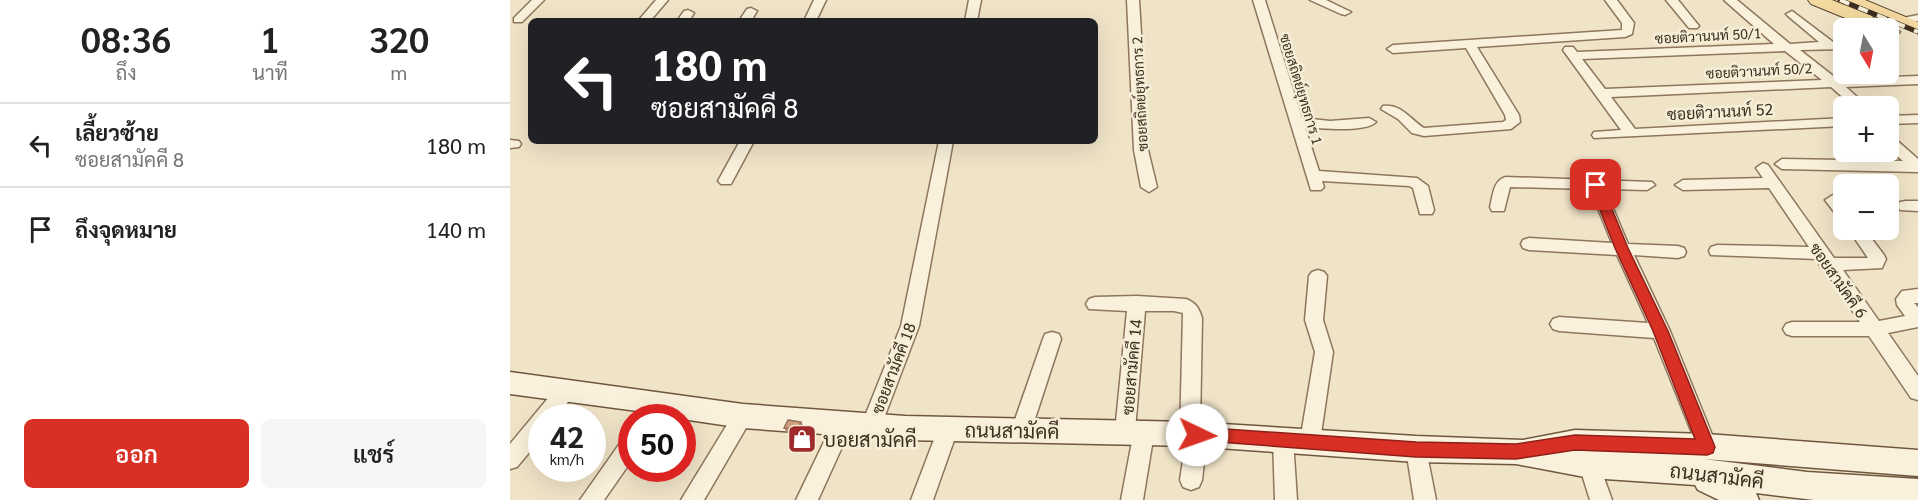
<!DOCTYPE html>
<html lang="th">
<meta charset="utf-8">
<style>
:root{--surface:#fff;--page:#f6f6f6;--text:#222;--muted:#767676;--line:#e0e0e0;--accent:#d93025}
body{margin:0;font-family:Georgia,Sarabun,serif;background:var(--page);color:var(--text);height:100vh;display:flex;flex-direction:column;font-size:22px;white-space:nowrap}
*{box-sizing:border-box;margin:0}
p{font-size:20px;color:var(--muted)}
.icon{flex:none;width:33px;height:33px;fill:none;stroke:currentColor;stroke-width:2;stroke-linecap:round;stroke-linejoin:round}
.map{position:relative;flex:1;overflow:hidden}
.details{display:flex;flex-direction:column;background:var(--surface);width:510px}
.details>*{flex:none}
.guide{position:absolute;left:18px;top:18px;width:570px;height:126px;border-radius:9px;box-shadow:0 6px 24px #0002;background:#202124;color:#fff;overflow:hidden}
.needle{width:39px;rotate:170deg}
.fabs{position:absolute;left:1323px;top:18px;display:grid;gap:12px}
.fabs a{display:grid;place-items:center;width:66px;height:66px;border-radius:9px;background:var(--surface);box-shadow:0 6px 24px #0002;font-size:30px}
.speed{position:absolute;left:18px;top:404px;display:flex;gap:12px;font-size:30px;font-weight:700;text-align:center}
.speed>*{display:grid;place-content:center;width:78px;height:78px;border-radius:50%;background:var(--surface);box-shadow:0 6px 24px #0002;line-height:1}
.speed small{font-size:15px;font-weight:400}
.speed .limit{border:9px solid #d22;background:#fff;color:#111}
.pin{position:absolute;display:grid;place-items:center;width:51px;height:51px;color:#fff;margin:-26px;border-radius:12px;box-shadow:0 3px 9px #0006}
.me{position:absolute;width:66px;margin:-33px;rotate:93deg;stroke-linejoin:round;filter:drop-shadow(0 0 4px #0008)}
.turn{display:flex;align-items:center;gap:21px;height:126px;padding:0 24px;font-size:27px}
.turn .icon{width:78px;height:78px;stroke-width:2.5}
.turn b{display:block;font-size:42px;line-height:51px}
.eta{display:flex;justify-content:space-evenly;align-items:center;height:102px;text-align:center}
.eta b{font-size:36px;font-weight:600;line-height:42px}
.action{display:flex;gap:12px;margin-top:auto;padding:12px 24px}
.action a{flex:1;height:69px;border-radius:9px;background:var(--accent);color:#fff;font-size:24px;font-weight:600;line-height:69px;text-align:center}
.action a+a{background:var(--page);color:var(--text)}
ul{padding:0;list-style:none}
li{display:flex;align-items:center;gap:18px;height:84px;padding:0 24px;border-top:2px solid var(--line)}
li div{flex:1}
li b{display:block;font-size:22px}
li em{font-style:normal}
main{display:flex;flex:1;min-height:0}
.map>svg:first-child{display:block}
.lines{fill:none;stroke-linecap:round;stroke-linejoin:round}
.street-casing{stroke:#8d765c;stroke-width:3}
.secondary-casing{stroke:#6f573f;stroke-width:3}
.primary-casing{stroke:#5b4430;stroke-width:2}
.street{fill:#faf1dc;fill-rule:evenodd}
.secondary{fill:#faf1dc;fill-rule:evenodd}
.primary{fill:#f3d9a0;fill-rule:evenodd}
.rail-casing{stroke:#3d2e20;stroke-width:5}
.rail{stroke:#f7eed8;stroke-width:4;stroke-dasharray:10;stroke-linecap:butt}
.wall{fill:#b2896c}
.shaded-wall{fill:#916f58}
.building{fill:#cf9f7d;stroke:#916f58;stroke-width:1.5}
.route{fill:#d93025;stroke:#8d1f18;stroke-width:1.5}
.labels{text-anchor:middle;dominant-baseline:central;stroke-width:5;stroke-linejoin:round;paint-order:stroke}
.far-street-label{font-size:14px;fill:#3d2e20;stroke:#f7eed8}
.street-label{font-size:16px;fill:#3d2e20;stroke:#f7eed8}
.near-street-label{font-size:20px;fill:#3d2e20;stroke:#f7eed8}
.near-poi-label{font-size:20px;fill:#3d2e20;stroke:#f7eed8;text-anchor:start}
</style>
<main>
<section class="details">
<div class="eta">
<div><b>08:36</b><p>ถึง</p></div>
<div><b>1</b><p>นาที</p></div>
<div><b>320</b><p>m</p></div>
</div>
<ul>
<li><svg class="icon" aria-label="left" viewBox="0 0 24 24"><path d="M17 20v-9H6M10 6l-5 5 5 5"/></svg><div><b>เลี้ยวซ้าย</b><p>ซอยสามัคคี 8</p></div><em>180 m</em></li>
<li><svg class="icon" aria-label="arrive" viewBox="0 0 24 24"><path d="M6 21V4h12l-3 4 3 4H6"/></svg><div><b>ถึงจุดหมาย</b></div><em>140 m</em></li>
</ul>
<div class="action"><a>ออก</a><a>แชร์</a></div>
</section>
<div class="map">
<svg width="1408" height="500" viewBox="0 0 1408 500">
<rect width="100%" height="100%" fill="#f0e4c8"/>
<g class="lines">
<!-- street casing -->
<g class="street-casing">
<path id="street" d="M 22,0 L 34,0 L 12,22 L 4,22 L 4,18 Z
M 146,0 L 158,0 L 140,21 L 128,21 Z
M 304,0 L 316,0 L 306,21 L 294,21 Z
M 459,0 L 471,0 L 467,21 L 455,21 Z
M 617,0 L 629,0 L 638,150 L 647,187 L 639,192 L 631,187 L 624,150 Z
M 743,0 L 755,0 L 792,118 L 820,121 L 859,118 L 866,122 C 855,133 810,128 795,127 L 809,171 L 907,178 L 918,186 L 924,210 L 922,214 L 910,214 L 903,188 L 899,186 L 812,181 L 814,187 L 811,190 L 801,190 Z
M 800,0 L 816,0 L 841,12 L 835,15 L 831,14 Z
M 1095,0 L 1107,0 L 1124,23 L 1122,34 L 1115,37 L 967,47 L 1009,115 L 1010,122 L 1001,129 L 914,136 L 902,133 L 888,119 L 871,109 L 873,106 C 891,103 901,120 914,128 L 993,122 L 996,120 L 995,115 L 956,48 L 883,53 L 877,49 L 883,45 L 1112,30 L 1112,23 Z
M 1156,0 L 1168,0 L 1189,26 L 1187,28 L 1179,28 Z
M 1214,0 L 1227,0 L 1280,44 L 1309,42 L 1278,16 L 1276,14 L 1282,11 L 1323,42 L 1334,41 L 1334,49 L 1290,50 L 1327,79 L 1408,76 L 1408,84 L 1336,87 L 1357,106 L 1343,106 L 1321,87 L 1101,97 L 1125,129 L 1334,118 L 1334,126 L 1084,138 L 1082,135 L 1084,132 L 1111,130 L 1053,50 L 1055,47 L 1063,47 L 1067,52 L 1264,44 ZM 1275,51 L 1312,80 L 1095,89 L 1072,59 Z
M 241,8 L 247,11 L 241,21 L 229,21 L 237,9 Z
M 178,10 L 184,13 L 179,21 L 167,21 L 174,11 Z
M 1408,15 L 1408,21 L 1392,24 L 1386,21 L 1388,19 Z
M 1384,28 L 1390,32 L 1378,39 L 1378,30 Z
M 1408,115 L 1408,123 L 1378,124 L 1378,116 Z
M 1378,136 L 1383,137 L 1408,159 L 1408,172 L 1272,169 L 1265,164 L 1272,159 L 1393,161 L 1378,148 Z
M 0,140 L 9,141 L 11,144 L 9,147 L 0,148 Z
M 230,141 L 244,141 L 221,184 L 211,184 L 208,181 Z
M 429,141 L 443,141 L 409,326 L 371,426 L 368,432 L 361,435 L 354,432 L 351,426 L 391,326 Z
M 1253,163 L 1258,165 L 1324,258 L 1358,258 L 1339,230 L 1355,230 L 1374,255 L 1376,259 L 1372,268 L 1333,270 L 1369,321 L 1395,316 L 1387,305 L 1386,299 L 1392,291 L 1408,289 L 1408,303 L 1404,303 L 1408,307 L 1408,327 L 1378,333 L 1408,376 L 1408,400 L 1401,398 L 1359,336 L 1282,336 L 1276,334 L 1273,329 L 1276,324 L 1282,322 L 1350,322 L 1314,269 L 1311,268 L 1307,259 L 1201,255 L 1199,251 L 1201,247 L 1207,245 L 1299,247 L 1259,188 L 1173,190 L 1165,185 L 1173,180 L 1253,178 L 1246,168 Z
M 996,177 L 1142,182 L 1145,185 L 1137,190 L 1095,189 L 1118,244 L 1168,246 L 1174,248 L 1176,252 L 1174,256 L 1168,258 L 1124,255 L 1160,331 L 1207,447 L 1204,453 L 1197,456 L 1190,453 L 1144,338 L 1049,331 L 1043,329 L 1040,324 L 1043,319 L 1049,317 L 1138,323 L 1107,255 L 1019,250 L 1013,248 L 1011,244 L 1013,240 L 1019,238 L 1102,243 L 1080,189 L 1000,187 L 994,211 L 982,211 L 980,207 C 983,196 983,180 996,177 Z
M 1323,195 L 1328,196 L 1334,202 L 1334,218 L 1328,217 L 1315,200 Z
M 1396,201 L 1408,201 L 1408,211 L 1390,210 L 1388,206 L 1390,202 Z
M 808,270 L 814,272 L 817,276 L 813,320 L 823,352 L 810,441 L 807,447 L 800,450 L 793,447 L 790,441 L 805,352 L 795,320 L 799,276 L 802,272 Z
M 627,296 L 676,299 C 686,303 689,308 692,318 L 690,427 L 694,429 L 697,435 L 692,480 L 689,487 L 681,490 L 673,487 L 670,480 L 676,441 L 670,434 L 673,313 L 664,311 L 635,311 L 625,430 L 634,424 L 641,427 L 644,433 L 633,500 L 611,500 L 623,436 L 615,441 L 608,438 L 605,432 L 617,311 L 579,309 L 576,304 L 579,299 L 585,297 Z
M 542,332 L 549,334 L 551,339 L 521,431 L 518,437 L 511,440 L 504,437 L 501,431 L 533,339 L 535,334 Z
M 56,383 L 63,385 L 66,391 L 47,417 L 32,417 L 32,437 L 7,467 L 0,469 L 0,444 L 49,385 Z
M 233,407 L 240,410 L 243,416 L 194,500 L 171,500 L 226,410 Z
M 333,414 L 340,417 L 343,423 L 308,500 L 286,500 L 326,417 Z
M 438,420 L 445,423 L 448,429 L 423,500 L 401,500 L 428,429 L 431,423 Z
M 773,431 L 780,434 L 783,440 L 787,500 L 765,500 L 763,440 L 766,434 Z
M 122,433 L 122,460 L 94,500 L 70,500 L 115,436 Z
M 906,440 L 913,442 L 916,449 L 926,500 L 904,500 L 896,449 L 899,442 Z
M 1080,455 L 1087,458 L 1102,500 L 1080,500 L 1069,465 L 1073,458 Z"/>
</g>
<!-- secondary casing -->
<g class="secondary-casing">
<path id="secondary" d="M 0,372 L 233,404 L 395,416 L 680,422 L 906,436 L 1013,440 L 1065,430 L 1197,434 L 1408,450 L 1408,476 L 1194,459 L 1297,472 L 1408,479 L 1408,500 L 1304,500 L 1246,493 L 1249,500 L 1209,500 L 1188,490 L 1185,485 L 1080,478 L 1006,464 L 906,462 L 680,446 L 395,440 L 233,428 L 172,419 L 172,417 L 0,394 Z"/>
</g>
<!-- primary casing -->
<g class="primary-casing">
<path id="primary" d="M 1298,0 L 1322,0 L 1362,16 L 1365,20 L 1362,24 L 1350,24 L 1301,4 Z
M 1331,0 L 1355,0 L 1408,22 L 1408,33 L 1334,4 Z"/>
</g>
<!-- street -->
<use href="#street" class="street"/>
<!-- secondary -->
<use href="#secondary" class="secondary"/>
<!-- primary -->
<use href="#primary" class="primary"/>
<!-- rail casing -->
<g class="rail-casing">
<path id="rail" d="M 1330,0 L 1408,32"/>
</g>
<!-- rail -->
<use href="#rail" class="rail"/>
</g>
<!-- wall -->
<path class="wall" d="M 278,420 L 300,436 L 297,443 L 284,442 L 274,428 Z"/>
<!-- shaded-wall -->
<path class="shaded-wall" d="M 291,422 L 300,436 L 297,443 L 287,429 Z"/>
<!-- building -->
<path class="building" d="M 278,420 L 291,422 L 287,429 L 274,428 Z"/>
<!-- route -->
<path class="route" d="M 1086,181 L 1092,185 L 1118,248 L 1158,331 L 1205,447 L 1203,453 L 1197,455 L 1065,450 L 1006,459 L 906,457 L 681,440 L 678,435 L 681,429 L 687,427 L 906,442 L 1006,444 L 1065,435 L 1185,439 L 1143,331 L 1105,248 L 1080,185 Z"/>
<!-- icons -->
<defs>
<g id="shop-square" transform="scale(1.5)"><rect x="-9" y="-9" width="18" height="18" rx="4" fill="#9e2a2b" stroke="#f7eed8"/><path d="M-5-2.5h2.3a2.7 3.5 0 0 1 5.4 0H5L5.5 6h-11ZM-1.5-2.5h3a1.5 2.3 0 0 0-3 0Z" fill="#fff"/></g>
</defs>
<g fill-rule="evenodd">
<use href="#shop-square" x="292" y="439"/>
</g>
<g class="labels">
<!-- far-street labels -->
<g class="far-street-label">
<text transform="translate(1198 35) rotate(-3)">ซอยติวานนท์ 50/1</text>
<text transform="translate(1249 70) rotate(-3)">ซอยติวานนท์ 50/2</text>
<text transform="translate(792 89) rotate(73)">ซอยสถิตย์ยุทธการ 1</text>
<text transform="translate(629 94) rotate(-93)">ซอยสถิตย์ยุทธการ 2</text>
</g>
<!-- street labels -->
<g class="street-label">
<text transform="translate(1210 111) rotate(-3)">ซอยติวานนท์ 52</text>
<text transform="translate(1329 280) rotate(55)">ซอยสามัคคี 6</text>
<text transform="translate(621 367) rotate(-85)">ซอยสามัคคี 14</text>
<text transform="translate(383 368) rotate(-69)">ซอยสามัคคี 18</text>
</g>
<!-- near-street labels -->
<g class="near-street-label">
<text transform="translate(502 430) rotate(1)">ถนนสามัคคี</text>
<text transform="translate(1207 475) rotate(7)">ถนนสามัคคี</text>
</g>
<!-- near-poi labels -->
<g class="near-poi-label">
<text x="313" y="439">บอยสามัคคี</text>
</g>
</g>
</svg>
<div class="fabs">
<a><svg class="needle" viewBox="-14 -14 28 28"><path d="M0-13l5 13h-10z" fill="#e53935"/><path d="M0 13l5-13h-10z" fill="#767676"/></svg></a>
<a>+</a>
<a>−</a>
</div>
<div class="speed"><div>42<small>km/h</small></div><div class="limit">50</div></div>
<div class="pin" style="left:1086px;top:185px;background:#d93025"><svg class="icon" aria-label="arrive" viewBox="0 0 24 24"><path d="M6 21V4h12l-3 4 3 4H6"/></svg></div>
<svg class="me" style="left:687px;top:435px" viewBox="-20 -20 40 40"><circle r="19" fill="#fff"/><path d="M0-13L10 11 0 6-10 11z" fill="#d93025"/></svg>
<div class="guide">
<div class="turn"><svg class="icon" aria-label="left" viewBox="0 0 24 24"><path d="M17 20v-9H6M10 6l-5 5 5 5"/></svg><div><b>180 m</b>ซอยสามัคคี 8</div></div>
</div>
</div>
</main>
